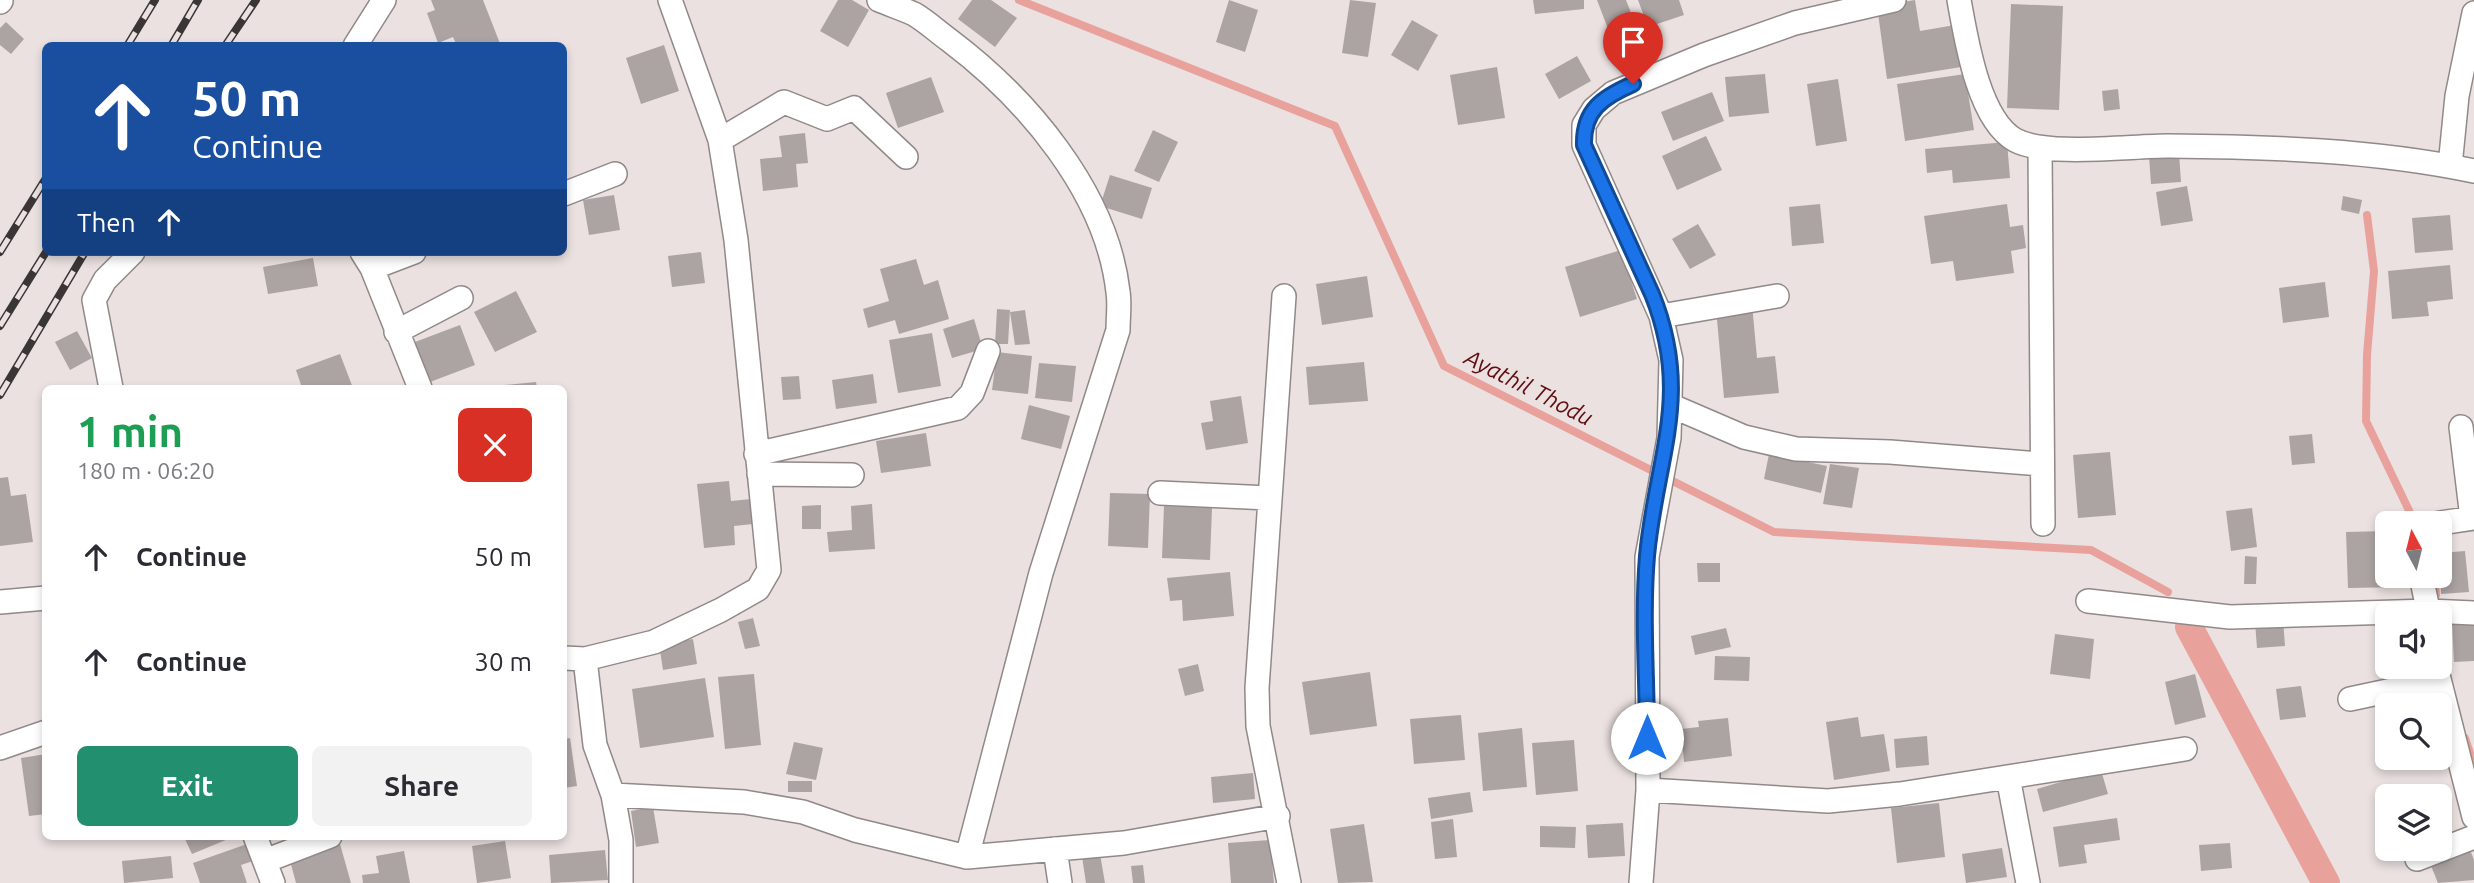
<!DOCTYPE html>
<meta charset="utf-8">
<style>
:root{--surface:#fff;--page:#f2f2f3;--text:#2b2b33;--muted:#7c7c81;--accent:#22906f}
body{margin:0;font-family:Ubuntu,sans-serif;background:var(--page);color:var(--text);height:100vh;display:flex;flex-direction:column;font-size:26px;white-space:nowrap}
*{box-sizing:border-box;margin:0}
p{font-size:23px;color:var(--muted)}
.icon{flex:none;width:38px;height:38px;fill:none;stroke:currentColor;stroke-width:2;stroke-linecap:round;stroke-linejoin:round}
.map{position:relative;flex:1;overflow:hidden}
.sheet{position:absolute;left:42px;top:385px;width:525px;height:455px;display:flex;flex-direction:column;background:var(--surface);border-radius:10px;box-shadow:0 4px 10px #0003}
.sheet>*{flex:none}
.hud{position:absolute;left:42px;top:42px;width:525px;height:214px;border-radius:10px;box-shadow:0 4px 10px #0003;background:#1a4fa0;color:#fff;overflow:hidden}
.needle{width:46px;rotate:353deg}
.controls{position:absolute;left:2375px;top:511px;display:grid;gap:14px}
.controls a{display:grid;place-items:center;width:77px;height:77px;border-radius:10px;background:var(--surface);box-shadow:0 4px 10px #0003;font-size:35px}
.pin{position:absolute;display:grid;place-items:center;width:60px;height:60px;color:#fff;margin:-72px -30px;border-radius:50% 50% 50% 0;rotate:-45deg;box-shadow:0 0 7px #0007}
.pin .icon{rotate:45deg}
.me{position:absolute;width:77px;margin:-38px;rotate:0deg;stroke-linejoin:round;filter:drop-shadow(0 0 5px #0008)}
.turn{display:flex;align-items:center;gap:24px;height:147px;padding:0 35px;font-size:32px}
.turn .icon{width:91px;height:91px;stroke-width:2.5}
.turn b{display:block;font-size:49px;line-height:60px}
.then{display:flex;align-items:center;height:66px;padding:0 35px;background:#0003;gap:14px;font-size:26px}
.round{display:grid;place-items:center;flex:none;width:74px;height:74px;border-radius:10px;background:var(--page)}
.overview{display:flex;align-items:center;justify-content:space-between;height:119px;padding:0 35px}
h1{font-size:42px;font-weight:600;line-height:52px;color:#1e9e55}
.action{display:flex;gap:14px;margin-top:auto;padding:14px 35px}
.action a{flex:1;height:80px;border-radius:10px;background:var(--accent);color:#fff;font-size:28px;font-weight:600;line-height:80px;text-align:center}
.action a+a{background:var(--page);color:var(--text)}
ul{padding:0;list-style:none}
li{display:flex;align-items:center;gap:21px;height:105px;padding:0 35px}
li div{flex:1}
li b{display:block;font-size:26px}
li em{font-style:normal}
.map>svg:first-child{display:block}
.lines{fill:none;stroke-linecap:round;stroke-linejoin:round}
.stream{stroke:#e9a19c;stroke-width:8}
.canal{stroke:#e9a19c;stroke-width:28}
.building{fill:#aca4a3}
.street-casing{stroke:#918988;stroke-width:26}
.street{stroke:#fff;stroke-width:23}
.rail-casing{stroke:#3a3635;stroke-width:8}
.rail{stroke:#eae1e0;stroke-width:5;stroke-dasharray:16;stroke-linecap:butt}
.route-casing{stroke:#114b97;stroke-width:18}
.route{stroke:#1a73e8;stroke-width:12}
.labels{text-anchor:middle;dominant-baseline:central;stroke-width:5;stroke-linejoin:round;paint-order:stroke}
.water-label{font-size:23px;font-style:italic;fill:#610d12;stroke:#eae1e0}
</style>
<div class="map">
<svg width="2474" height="883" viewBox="0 0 2474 883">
<rect width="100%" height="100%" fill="#eae1e0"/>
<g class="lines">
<!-- stream -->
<path class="stream" d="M 1019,0 L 1335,126 L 1444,366 L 1774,532 L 2091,550 L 2168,592
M 2367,215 L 2374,271 L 2367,355 L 2366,421 L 2415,523
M 2434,576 L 2436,595
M 2441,639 L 2447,668
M 2465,738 L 2474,765"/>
<!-- canal -->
<path class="canal" d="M 2189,627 L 2326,883"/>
</g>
<!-- building -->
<path class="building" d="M 431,0 L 483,0 L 501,46 L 457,46 L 453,37 L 438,43 L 427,13 L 435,10 Z
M 838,0 L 852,0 L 869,10 L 848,47 L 820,31 Z
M 972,0 L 991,0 L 1017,18 L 995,47 L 958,19 Z
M 1229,0 L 1258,10 L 1245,52 L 1216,42 Z
M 1350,0 L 1376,3 L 1368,57 L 1342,53 Z
M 1533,0 L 1584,0 L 1584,9 L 1535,14 Z
M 1597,0 L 1626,0 L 1639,33 L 1613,42 Z
M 1638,0 L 1679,0 L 1684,15 L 1648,27 Z
M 1915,0 L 1920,31 L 1955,25 L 1961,67 L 1887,79 L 1877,6 Z
M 2011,4 L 2063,6 L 2059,110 L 2007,108 Z
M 1412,20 L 1438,35 L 1418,71 L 1391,55 Z
M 6,22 L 24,39 L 11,54 L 0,45 L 0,28 Z
M 664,45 L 679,91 L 641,104 L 626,58 Z
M 1577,56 L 1591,81 L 1559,99 L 1545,74 Z
M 1497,67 L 1505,118 L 1458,125 L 1450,75 Z
M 1765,74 L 1769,113 L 1729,117 L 1725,77 Z
M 1965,74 L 1974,130 L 1905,141 L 1897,84 Z
M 931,77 L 944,112 L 898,128 L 886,93 Z
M 1838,79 L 1847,141 L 1816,146 L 1807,84 Z
M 2118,89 L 2120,109 L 2104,111 L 2102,91 Z
M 1712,92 L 1724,121 L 1673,141 L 1661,112 Z
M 1153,130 L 1178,142 L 1159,182 L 1134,171 Z
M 805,133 L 808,163 L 796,164 L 798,187 L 763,191 L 760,159 L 782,157 L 779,136 Z
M 1706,136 L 1722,170 L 1677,190 L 1662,156 Z
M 2007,142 L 2010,178 L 1953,183 L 1952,170 L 1927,173 L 1925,149 Z
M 2179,153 L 2181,182 L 2151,184 L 2149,156 Z
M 1110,175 L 1152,188 L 1142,219 L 1100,206 Z
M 2187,186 L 2193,221 L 2161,226 L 2156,192 Z
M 614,195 L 620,230 L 589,235 L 583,200 Z
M 2343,196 L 2362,200 L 2359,214 L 2341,210 Z
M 1820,204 L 1824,243 L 1792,246 L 1789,207 Z
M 2007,204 L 2010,227 L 2023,225 L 2026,248 L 2011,251 L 2014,273 L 1956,281 L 1953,261 L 1931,264 L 1924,216 Z
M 2450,215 L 2453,250 L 2415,253 L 2412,218 Z
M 1698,224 L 1716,255 L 1690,269 L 1672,239 Z
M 1621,250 L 1637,299 L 1580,317 L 1565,267 Z
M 701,252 L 705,283 L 672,287 L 668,256 Z
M 313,258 L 318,286 L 268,294 L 263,267 Z
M 916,259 L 924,285 L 938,280 L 949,319 L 899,334 L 895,320 L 868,328 L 863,309 L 889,301 L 880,269 Z
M 2450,265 L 2453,299 L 2427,302 L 2429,316 L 2392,319 L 2388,271 Z
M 1367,276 L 1373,317 L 1322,325 L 1316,284 Z
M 2325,282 L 2329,317 L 2283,323 L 2279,288 Z
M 516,291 L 537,332 L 495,352 L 474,312 Z
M 1752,304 L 1757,358 L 1775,356 L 1779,393 L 1724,398 L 1716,308 Z
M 997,309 L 1010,310 L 1008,344 L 995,344 Z
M 1025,310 L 1030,344 L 1015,345 L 1010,312 Z
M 974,319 L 983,349 L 952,358 L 943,329 Z
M 460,325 L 475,365 L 430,382 L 415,342 Z
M 77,331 L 92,358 L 70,370 L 55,342 Z
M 932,333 L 941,386 L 898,393 L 889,340 Z
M 997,352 L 1032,356 L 1028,394 L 992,390 Z
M 340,354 L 353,388 L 302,388 L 296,370 Z
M 1364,362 L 1368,401 L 1309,405 L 1306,367 Z
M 1039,363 L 1076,366 L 1072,402 L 1035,398 Z
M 873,374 L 877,403 L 836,409 L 832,380 Z
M 799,376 L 801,399 L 783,400 L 781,377 Z
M 536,382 L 537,388 L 485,388 L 485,387 Z
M 1241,396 L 1248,443 L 1206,450 L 1201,423 L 1213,421 L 1210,401 Z
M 1029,405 L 1070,416 L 1061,449 L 1021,439 Z
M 926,433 L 931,466 L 881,473 L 876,441 Z
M 2312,434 L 2315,463 L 2292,465 L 2289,436 Z
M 2110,452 L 2116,515 L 2078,518 L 2073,455 Z
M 1769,454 L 1827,466 L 1821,493 L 1764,479 Z
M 1830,464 L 1859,468 L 1852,508 L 1823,504 Z
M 8,477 L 11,496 L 26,494 L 33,542 L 0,546 L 0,478 Z
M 729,481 L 731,501 L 751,499 L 753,524 L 734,526 L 735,545 L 704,548 L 697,484 Z
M 1110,493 L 1150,494 L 1148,548 L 1108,546 Z
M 872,504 L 875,549 L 829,552 L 827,532 L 852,530 L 851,506 Z
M 821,505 L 821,529 L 802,529 L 802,506 Z
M 1164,506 L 1212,508 L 1210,560 L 1162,558 Z
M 2252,508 L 2257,547 L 2231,551 L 2226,511 Z
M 2387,531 L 2387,576 L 2405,576 L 2405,587 L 2348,588 L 2346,532 Z
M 2465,551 L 2469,592 L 2441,594 L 2440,553 Z
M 2245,556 L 2257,557 L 2256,584 L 2244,584 Z
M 1697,563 L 1720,563 L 1720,582 L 1698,582 Z
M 1230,572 L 1234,616 L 1183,621 L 1182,600 L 1170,601 L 1167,578 Z
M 753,618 L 760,646 L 745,649 L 738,622 Z
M 2283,619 L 2285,646 L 2257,648 L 2255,622 Z
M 2474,621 L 2474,661 L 2454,662 L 2452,623 Z
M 1726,628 L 1731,647 L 1695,655 L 1691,636 Z
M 2055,634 L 2094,639 L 2090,679 L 2050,674 Z
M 693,639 L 697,664 L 663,670 L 659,644 Z
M 1715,656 L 1750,657 L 1749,681 L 1714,680 Z
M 1198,664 L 1204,691 L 1185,696 L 1178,669 Z
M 2398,667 L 2434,667 L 2402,686 Z
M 1370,672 L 1377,726 L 1310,735 L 1302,682 Z
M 754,674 L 761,745 L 725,749 L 718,677 Z
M 2195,674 L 2206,717 L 2175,725 L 2165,682 Z
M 705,678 L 714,737 L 640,748 L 632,689 Z
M 2301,686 L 2306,717 L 2280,720 L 2276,689 Z
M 1461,715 L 1465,760 L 1414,764 L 1410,719 Z
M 1858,717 L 1861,737 L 1884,734 L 1890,771 L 1834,780 L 1826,722 Z
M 1728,718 L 1732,756 L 1684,762 L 1681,729 L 1699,727 L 1698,721 Z
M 1522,728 L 1527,787 L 1483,791 L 1478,733 Z
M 1927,736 L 1929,765 L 1896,768 L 1894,739 Z
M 570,738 L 577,786 L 564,788 L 564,739 Z
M 1574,740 L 1578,791 L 1536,795 L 1532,743 Z
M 794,742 L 823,748 L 816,780 L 786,774 Z
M 46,754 L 46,814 L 29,816 L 21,758 Z
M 2101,770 L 2108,794 L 2043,812 L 2037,789 Z
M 1253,773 L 1255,799 L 1213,803 L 1211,777 Z
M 788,781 L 812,781 L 812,792 L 788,792 Z
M 1470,792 L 1473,812 L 1431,819 L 1428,798 Z
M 1939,803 L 1945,857 L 1897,863 L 1891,808 Z
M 653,807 L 659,843 L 636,847 L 631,811 Z
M 2117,818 L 2120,840 L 2084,845 L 2087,863 L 2059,867 L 2053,827 Z
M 1453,819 L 1457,857 L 1435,859 L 1431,822 Z
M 1623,823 L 1625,856 L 1588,858 L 1586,825 Z
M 1364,824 L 1373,882 L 1338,883 L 1330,829 Z
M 1540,826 L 1576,827 L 1575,848 L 1540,847 Z
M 184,837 L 233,837 L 192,854 Z
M 1270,840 L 1274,883 L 1231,883 L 1228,843 Z
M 505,841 L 511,878 L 477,883 L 472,846 Z
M 2230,843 L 2232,868 L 2201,871 L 2199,845 Z
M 247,844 L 253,861 L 241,865 L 247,883 L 200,883 L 193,863 Z
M 340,844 L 351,883 L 296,883 L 289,857 Z
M 2469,847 L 2474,860 L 2474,880 L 2438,883 L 2429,861 Z
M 2002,848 L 2007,877 L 1966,883 L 1962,854 Z
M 605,850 L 608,880 L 551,883 L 549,855 Z
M 404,851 L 410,883 L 363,883 L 362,875 L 379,873 L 376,856 Z
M 1100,854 L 1105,883 L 1086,883 L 1082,857 Z
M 171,856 L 173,878 L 124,883 L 122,861 Z
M 1143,865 L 1145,883 L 1133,883 L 1131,866 Z"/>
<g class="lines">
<!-- street casing -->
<g class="street-casing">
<path id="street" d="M 879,0 C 891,5 903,9 914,14 C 926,21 938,32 949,40 C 1026,98 1107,192 1118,292 C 1120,304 1118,317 1118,330 L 1041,573 L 967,857
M 1959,0 C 1966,38 1978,119 2015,140 C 2047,157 2129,146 2168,146 C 2270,147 2374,150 2474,171
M 0,2 L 1,1
M 355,46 L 384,0
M 720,140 L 784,102 L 827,119 L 854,108 L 906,157
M 2040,148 L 2043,524
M 2450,166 L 2457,96 L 2474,13
M 564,194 L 615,174
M 362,252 L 372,268 L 420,388
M 372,268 L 414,252
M 1284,296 L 1257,688 L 1258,726 L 1289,883
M 1661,316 L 1777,296
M 396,332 L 461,298
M 111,388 L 94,300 L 105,280 L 133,252
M 1672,406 L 1744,437 L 1796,449 L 1890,452 L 2040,464
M 2461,427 L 2472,518
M 756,454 L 958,408 L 972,393 L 988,351
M 759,474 L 852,475
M 1160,493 L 1269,498
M 2440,523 L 2474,518
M 2421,576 L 2429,614
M 2088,601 L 2230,617 L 2429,611 L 2474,613
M 0,602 L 46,598
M 564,658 L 585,659 L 595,745 L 613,795 L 621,840 L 621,883
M 585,659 L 654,642 L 721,610 L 758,589 L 769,570 L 736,240 L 720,140 L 670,0
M 2436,667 L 2474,817
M 2350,699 L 2439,680
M 0,748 L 46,732
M 2008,777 L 2028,883
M 1648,790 L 1828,801 L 1900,794 L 2185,749
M 613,795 L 744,802 L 803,812 L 855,830 L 967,857 L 1124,843 L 1278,816
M 255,836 L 273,883
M 1055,849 L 1060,883
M 2417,859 L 2474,837
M 265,861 L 330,836
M 1641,883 L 1648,790 L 1647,557 L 1669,438 L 1671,360 L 1661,316 L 1584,145 L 1584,125 L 1594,109 L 1613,93 L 1704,55 L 1795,23 L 1894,0"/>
</g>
<!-- street -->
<use href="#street" class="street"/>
<!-- rail casing -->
<g class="rail-casing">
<path id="rail" d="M 127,46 L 155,0
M 171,46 L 198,0
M 225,46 L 256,0
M 0,252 L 46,178
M 0,326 L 46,252
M 0,395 L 85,252"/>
</g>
<!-- rail -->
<use href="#rail" class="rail"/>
</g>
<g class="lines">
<!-- route casing -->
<g class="route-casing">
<path id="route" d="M 1633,84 C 1603,97 1583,110 1584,145 L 1652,294 C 1693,396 1656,457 1647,556 C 1642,616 1647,678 1647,738"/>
</g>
<!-- route -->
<use href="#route" class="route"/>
</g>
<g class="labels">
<!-- water labels -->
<g class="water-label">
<text transform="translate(1529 387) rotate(27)">Ayathil Thodu</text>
</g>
</g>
</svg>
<div class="controls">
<a><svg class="needle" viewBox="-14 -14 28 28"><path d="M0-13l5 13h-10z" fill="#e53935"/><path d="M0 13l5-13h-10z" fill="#7c7c81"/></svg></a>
<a><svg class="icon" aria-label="sound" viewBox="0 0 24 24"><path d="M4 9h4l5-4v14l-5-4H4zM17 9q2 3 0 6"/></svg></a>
<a><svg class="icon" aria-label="search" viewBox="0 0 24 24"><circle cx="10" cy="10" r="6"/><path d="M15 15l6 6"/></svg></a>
<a><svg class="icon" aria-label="layers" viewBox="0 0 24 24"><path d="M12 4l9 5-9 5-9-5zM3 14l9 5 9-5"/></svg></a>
</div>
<div class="pin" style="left:1633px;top:84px;background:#d93025"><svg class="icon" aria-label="arrive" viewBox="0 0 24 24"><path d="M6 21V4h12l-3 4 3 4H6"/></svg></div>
<svg class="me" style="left:1647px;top:738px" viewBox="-20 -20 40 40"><circle r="19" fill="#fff"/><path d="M0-13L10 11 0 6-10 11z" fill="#1a73e8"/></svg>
<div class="hud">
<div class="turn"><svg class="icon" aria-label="ahead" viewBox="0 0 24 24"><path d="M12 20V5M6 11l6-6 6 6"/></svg><div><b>50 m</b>Continue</div></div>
<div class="then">Then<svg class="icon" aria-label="ahead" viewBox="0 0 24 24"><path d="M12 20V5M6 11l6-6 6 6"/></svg></div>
</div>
<section class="sheet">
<div class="overview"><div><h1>1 min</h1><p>180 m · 06:20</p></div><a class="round" style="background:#d93025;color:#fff"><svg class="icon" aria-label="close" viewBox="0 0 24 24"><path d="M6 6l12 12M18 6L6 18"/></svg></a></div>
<ul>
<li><svg class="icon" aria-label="ahead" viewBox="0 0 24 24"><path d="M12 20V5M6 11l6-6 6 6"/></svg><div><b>Continue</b></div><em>50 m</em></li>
<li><svg class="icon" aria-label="ahead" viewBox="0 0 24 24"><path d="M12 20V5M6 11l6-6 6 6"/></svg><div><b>Continue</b></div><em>30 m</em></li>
</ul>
<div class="action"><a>Exit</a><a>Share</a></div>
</section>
</div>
